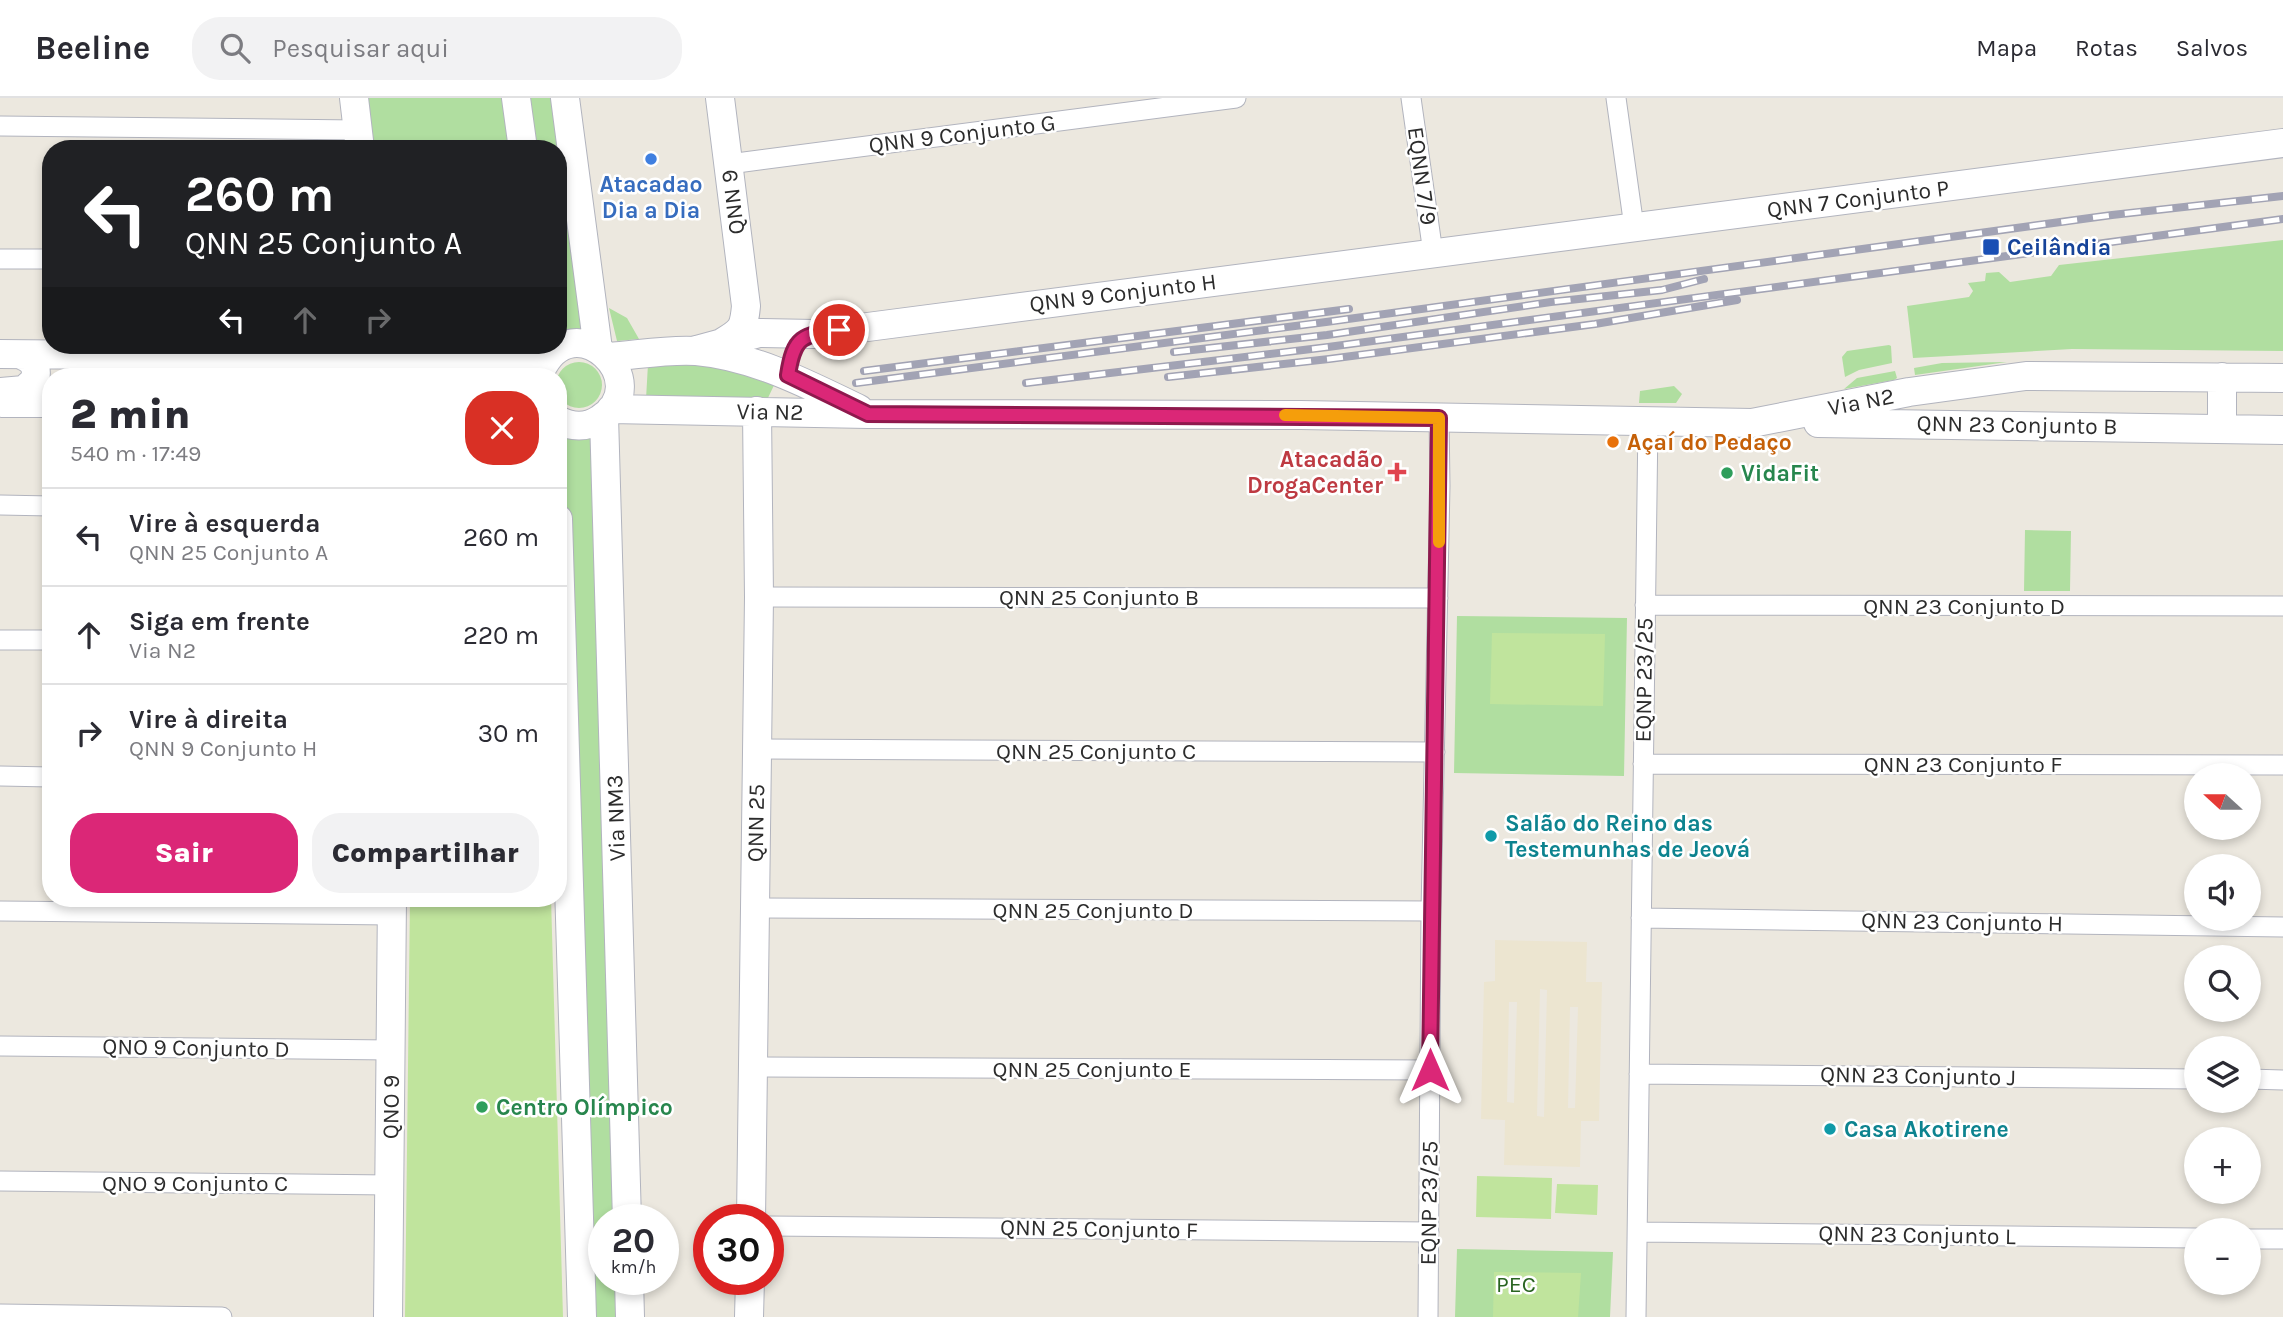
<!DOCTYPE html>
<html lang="pt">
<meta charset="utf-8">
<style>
:root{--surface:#fff;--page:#f2f2f3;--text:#2b2b33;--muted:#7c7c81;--line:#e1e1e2;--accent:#db2777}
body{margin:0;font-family:Karla,sans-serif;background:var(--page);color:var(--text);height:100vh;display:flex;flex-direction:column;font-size:26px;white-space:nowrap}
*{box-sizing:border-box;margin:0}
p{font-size:23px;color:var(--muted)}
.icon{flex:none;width:38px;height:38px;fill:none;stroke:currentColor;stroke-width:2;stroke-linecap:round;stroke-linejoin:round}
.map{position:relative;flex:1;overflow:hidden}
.sheet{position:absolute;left:42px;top:270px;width:525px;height:539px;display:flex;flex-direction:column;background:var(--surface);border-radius:28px;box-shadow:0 4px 10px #0003}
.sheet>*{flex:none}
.guide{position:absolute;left:42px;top:42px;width:525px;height:214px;border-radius:28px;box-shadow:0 4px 10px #0003;background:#202124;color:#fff;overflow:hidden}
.needle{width:46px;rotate:291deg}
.fabs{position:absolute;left:2184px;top:665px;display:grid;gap:14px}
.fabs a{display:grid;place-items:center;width:77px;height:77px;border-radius:50%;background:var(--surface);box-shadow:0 4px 10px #0003;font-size:35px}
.speed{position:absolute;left:588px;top:1106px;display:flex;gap:14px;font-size:35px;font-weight:700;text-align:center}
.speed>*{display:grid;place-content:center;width:91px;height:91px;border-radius:50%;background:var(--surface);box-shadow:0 4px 10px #0003;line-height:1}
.speed small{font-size:18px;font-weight:400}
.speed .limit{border:10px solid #d22;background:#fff;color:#111}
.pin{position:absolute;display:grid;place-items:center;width:60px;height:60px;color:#fff;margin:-30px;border:4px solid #fff;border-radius:50%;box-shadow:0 2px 7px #0007}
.me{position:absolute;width:77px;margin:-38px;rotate:0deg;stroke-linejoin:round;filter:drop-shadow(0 0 5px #0008)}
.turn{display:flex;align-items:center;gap:24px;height:147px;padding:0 28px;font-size:32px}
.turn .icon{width:91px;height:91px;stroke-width:2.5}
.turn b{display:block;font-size:49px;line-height:60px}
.lanes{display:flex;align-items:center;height:66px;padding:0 28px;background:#0003;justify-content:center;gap:35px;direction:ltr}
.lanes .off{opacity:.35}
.round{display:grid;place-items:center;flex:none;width:74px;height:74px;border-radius:28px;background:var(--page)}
.head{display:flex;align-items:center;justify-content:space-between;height:119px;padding:0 28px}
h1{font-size:42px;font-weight:800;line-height:52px}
.primary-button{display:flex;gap:14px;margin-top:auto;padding:14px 28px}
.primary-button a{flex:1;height:80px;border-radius:28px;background:var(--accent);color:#fff;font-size:28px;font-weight:800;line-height:80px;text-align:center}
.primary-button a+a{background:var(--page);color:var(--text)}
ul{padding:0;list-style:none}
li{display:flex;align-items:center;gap:21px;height:98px;padding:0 28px;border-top:2px solid var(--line)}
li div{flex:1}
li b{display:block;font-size:26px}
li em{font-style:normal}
header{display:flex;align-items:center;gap:42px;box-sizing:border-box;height:98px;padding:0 35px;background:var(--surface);border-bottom:2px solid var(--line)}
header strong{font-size:33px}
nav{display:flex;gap:38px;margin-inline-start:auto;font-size:24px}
.search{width:490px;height:63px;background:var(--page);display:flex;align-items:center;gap:18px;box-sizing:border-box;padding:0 24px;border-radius:28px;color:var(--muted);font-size:26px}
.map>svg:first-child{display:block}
.education{fill:#ece5d0;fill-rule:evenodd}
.green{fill:#b0dea0}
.pitch{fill:#c0e49d}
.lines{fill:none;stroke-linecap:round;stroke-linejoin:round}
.street-casing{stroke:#b2b4be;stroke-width:21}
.secondary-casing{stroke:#b2b4be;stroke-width:30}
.street{stroke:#fff;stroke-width:19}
.secondary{stroke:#fff;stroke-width:28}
.rail-casing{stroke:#a2a3b4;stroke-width:8}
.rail{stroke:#fff;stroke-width:5;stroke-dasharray:16;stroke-linecap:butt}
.route-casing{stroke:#8e194d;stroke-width:18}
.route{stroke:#db2777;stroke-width:12}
.slow{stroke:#f59e0b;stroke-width:12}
.shop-dot{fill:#3f7fe0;stroke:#fff;stroke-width:2.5}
.transit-dot{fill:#1a4fb4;stroke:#fff;stroke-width:2.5}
.food-dot{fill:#e8710a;stroke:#fff;stroke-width:2.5}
.health-dot{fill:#e0444e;stroke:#fff;stroke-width:2.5}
.leisure-dot{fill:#2e9e5b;stroke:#fff;stroke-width:2.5}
.culture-dot{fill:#0f9aa8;stroke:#fff;stroke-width:2.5}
.labels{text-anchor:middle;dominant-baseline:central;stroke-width:5;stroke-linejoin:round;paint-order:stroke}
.street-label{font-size:23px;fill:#2c2c2c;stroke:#fff}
.shop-label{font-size:23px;font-weight:bold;fill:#366cbe;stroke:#fff}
.transit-label{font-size:23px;font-weight:bold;fill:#164399;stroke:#fff;text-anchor:start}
.food-label{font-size:23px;font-weight:bold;fill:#c56008;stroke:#fff;text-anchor:start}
.health-label{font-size:23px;font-weight:bold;fill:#be3a42;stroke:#fff;text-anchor:end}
.leisure-label{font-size:23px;font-weight:bold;fill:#27864d;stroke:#fff;text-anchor:start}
.culture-label{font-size:23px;font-weight:bold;fill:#0d838f;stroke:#fff;text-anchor:start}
.park-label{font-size:23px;fill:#296421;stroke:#fff}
</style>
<header>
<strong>Beeline</strong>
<div class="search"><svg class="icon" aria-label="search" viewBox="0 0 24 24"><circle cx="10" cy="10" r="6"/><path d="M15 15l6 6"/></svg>Pesquisar aqui</div>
<nav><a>Mapa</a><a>Rotas</a><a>Salvos</a></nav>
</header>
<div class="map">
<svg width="2283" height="1219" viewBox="0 0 2283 1219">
<rect width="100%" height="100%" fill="#ece8df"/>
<!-- education -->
<path class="education" d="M 1495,842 L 1587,844 L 1586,884 L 1602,884 L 1599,1023 L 1581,1023 L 1580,1069 L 1504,1067 L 1505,1022 L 1481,1021 L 1484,884 L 1495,883 ZM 1540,891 L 1547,892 L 1544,1019 L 1537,1018 ZM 1509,904 L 1517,904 L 1514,1005 L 1507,1004 ZM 1570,909 L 1578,909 L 1575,1010 L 1568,1010 Z"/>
<!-- green -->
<path class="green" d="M 366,0 L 506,0 L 513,51 L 373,51 Z
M 524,0 L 556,0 L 581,231 L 577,234 L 558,239 L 558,51 L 531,51 Z
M 2283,142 L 2283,253 L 2072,251 L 1913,260 L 1907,208 L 1969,199 L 1973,193 L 1968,185 L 1985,183 L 1986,175 L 1999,174 L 2010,184 L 2051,178 L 2059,167 Z
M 609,210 L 627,220 L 639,241 L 617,243 Z
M 1889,247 L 1891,248 L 1892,265 L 1859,272 L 1845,279 L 1842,259 L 1847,253 Z
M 692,261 L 776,283 L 767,302 L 646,301 L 648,266 Z
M 2007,264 L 1915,277 L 1914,270 L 1942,265 Z
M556 287a23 23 0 1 1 46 0a23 23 0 1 1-46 0Z
M 1895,273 L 1897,280 L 1894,282 L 1844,291 L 1857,280 Z
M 1674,288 L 1682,296 L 1676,305 L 1639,305 L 1640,293 Z
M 565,334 L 595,334 L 618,1122 L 604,1122 L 604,1181 L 620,1181 L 621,1219 L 590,1219 L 569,604 Z
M 2025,432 L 2071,433 L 2070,493 L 2024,493 Z
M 1457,518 L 1627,520 L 1624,678 L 1454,675 Z
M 1457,1151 L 1613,1154 L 1610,1219 L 1455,1219 Z"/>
<!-- pitch -->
<path class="pitch" d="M 1492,535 L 1605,536 L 1603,608 L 1490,606 Z
M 410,800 L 551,800 L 563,1219 L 405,1219 Z
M 1477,1078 L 1552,1080 L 1551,1121 L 1476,1119 Z
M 1557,1086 L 1598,1087 L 1597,1117 L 1555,1115 Z
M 1494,1174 L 1581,1175 L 1578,1219 L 1493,1219 Z"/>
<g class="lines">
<!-- street casing -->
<g class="street-casing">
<path id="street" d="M 1411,0 L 1433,155
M 1616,0 L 1634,129
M 0,28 L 357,32
M 729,66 L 1236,0
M 0,161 L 51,161
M 0,407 L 51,408
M 759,499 L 1438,500
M 1645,507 L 2283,508
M 0,542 L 51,542
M 757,651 L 1435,654
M 1643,666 L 2283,667
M 0,678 L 51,679
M 755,810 L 1431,813
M 0,813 L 392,817
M 1641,820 L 2283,829
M 0,948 L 391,952
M 753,969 L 1430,972
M 1639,976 L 2196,981
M 2249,981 L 2283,982
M 0,1083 L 390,1087
M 768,1128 L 1429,1134
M 1638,1134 L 2196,1140
M 2249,1141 L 2283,1141
M 0,1216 L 222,1219
M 1428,1219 L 1431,813 L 1440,388 L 1439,319
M 1636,1219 L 1648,323"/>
</g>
<!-- secondary casing -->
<g class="secondary-casing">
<path id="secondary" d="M 354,0 L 360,51
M 516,0 L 523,51
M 565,0 L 598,251
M 720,0 L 746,208 C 744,230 742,233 723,244
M 693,253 L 759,235 L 814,236 L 2283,45
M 0,256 L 547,261 L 546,247
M 609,259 C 637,257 668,251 696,253 C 754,258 807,286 859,311
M 541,272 C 574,203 658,284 600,321 C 587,330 571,329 558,322
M 0,294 L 24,292 L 35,282 C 38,269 33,261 21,257
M 3,305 L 51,305
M 611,311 L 868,316 L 1301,317 L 1752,325 L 1909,294 L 2026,278 L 2283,280
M 604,318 L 627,1122
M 1818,325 L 2283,332
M 2222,331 L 2222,279
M 558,421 L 582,1219
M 751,1122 L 759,499 L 757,313
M 629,1181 L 630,1219
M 388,1219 L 392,800
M 749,1219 L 750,1181"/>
</g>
<!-- street -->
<use href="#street" class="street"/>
<!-- secondary -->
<use href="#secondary" class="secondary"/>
<!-- rail casing -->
<g class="rail-casing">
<path id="rail" d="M 1174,254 L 1327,237 L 1551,204 L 1662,192 L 1704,181
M 864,273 L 1349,211
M 1168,279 L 1329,261 L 1595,226 L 1737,202
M 856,285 L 1326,224 L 2112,117 L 2283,98
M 1026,285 L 1328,249 L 2283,121"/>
</g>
<!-- rail -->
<use href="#rail" class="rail"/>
</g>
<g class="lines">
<!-- route casing -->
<g class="route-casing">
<path id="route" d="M 839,232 C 802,237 794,238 788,277 L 868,316 L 1439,320 L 1430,972"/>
</g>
<!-- route -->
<use href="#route" class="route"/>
<!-- slow -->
<path class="slow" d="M 1285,317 L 1439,320 L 1439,444"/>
</g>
<!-- markers -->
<circle class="shop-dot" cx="651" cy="61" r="7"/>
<rect class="transit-dot" x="1982" y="140" width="18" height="18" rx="3.5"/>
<circle class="food-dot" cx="1613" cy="344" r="7"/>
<path class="health-dot" d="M1393.5 363.5h7v7h7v7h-7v7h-7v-7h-7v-7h7z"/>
<g class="leisure-dot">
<circle cx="1727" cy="375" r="7"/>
<circle cx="482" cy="1009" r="7"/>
</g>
<g class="culture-dot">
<circle cx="1491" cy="738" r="7"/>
<circle cx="1830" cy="1031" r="7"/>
</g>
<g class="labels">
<!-- street labels -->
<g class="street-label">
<text transform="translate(962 36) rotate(-7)">QNN 9 Conjunto G</text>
<text transform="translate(1422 78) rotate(82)">EQNN 7/9</text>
<text transform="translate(1858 101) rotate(-7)">QNN 7 Conjunto P</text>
<text transform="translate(733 104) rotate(-97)">QNN 9</text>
<text transform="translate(1123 195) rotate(-7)">QNN 9 Conjunto H</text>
<text transform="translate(1861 304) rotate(-11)">Via N2</text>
<text transform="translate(770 314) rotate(1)">Via N2</text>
<text transform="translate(2017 327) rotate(1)">QNN 23 Conjunto B</text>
<text x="1099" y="499">QNN 25 Conjunto B</text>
<text x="1964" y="508">QNN 23 Conjunto D</text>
<text transform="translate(1644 582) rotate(-89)">EQNP 23/25</text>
<text x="1096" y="653">QNN 25 Conjunto C</text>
<text x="1963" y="666">QNN 23 Conjunto F</text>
<text transform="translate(616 720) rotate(-92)">Via NM3</text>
<text transform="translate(756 725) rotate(-89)">QNN 25</text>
<text x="1093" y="812">QNN 25 Conjunto D</text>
<text transform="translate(1962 824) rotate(1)">QNN 23 Conjunto H</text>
<text transform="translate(196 950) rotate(1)">QNO 9 Conjunto D</text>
<text x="1092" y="971">QNN 25 Conjunto E</text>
<text transform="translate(1918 978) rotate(1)">QNN 23 Conjunto J</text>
<text transform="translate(391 1009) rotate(-89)">QNO 9</text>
<text x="195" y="1085">QNO 9 Conjunto C</text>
<text transform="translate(1429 1105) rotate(-89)">EQNP 23/25</text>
<text transform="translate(1099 1131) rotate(1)">QNN 25 Conjunto F</text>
<text transform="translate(1917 1137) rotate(1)">QNN 23 Conjunto L</text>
</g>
<!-- shop labels -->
<g class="shop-label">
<text x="651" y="86">Atacadao<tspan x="651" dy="26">Dia a Dia</tspan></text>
</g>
<!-- transit labels -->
<g class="transit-label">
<text x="2007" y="149">Ceilândia</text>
</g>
<!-- food labels -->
<g class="food-label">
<text x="1627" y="344">Açaí do Pedaço</text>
</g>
<!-- health labels -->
<g class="health-label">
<text x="1383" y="361">Atacadão<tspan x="1383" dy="26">DrogaCenter</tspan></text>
</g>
<!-- leisure labels -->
<g class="leisure-label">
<text x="1741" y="375">VidaFit</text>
<text x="496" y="1009">Centro Olímpico</text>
</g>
<!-- culture labels -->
<g class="culture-label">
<text x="1505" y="725">Salão do Reino das<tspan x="1505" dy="26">Testemunhas de Jeová</tspan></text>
<text x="1844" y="1031">Casa Akotirene</text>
</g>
<!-- park labels -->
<g class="park-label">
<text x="1516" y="1186">PEC</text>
</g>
</g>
</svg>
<div class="fabs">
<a><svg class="needle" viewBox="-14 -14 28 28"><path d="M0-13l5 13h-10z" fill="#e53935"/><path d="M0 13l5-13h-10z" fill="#7c7c81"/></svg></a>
<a><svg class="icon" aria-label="sound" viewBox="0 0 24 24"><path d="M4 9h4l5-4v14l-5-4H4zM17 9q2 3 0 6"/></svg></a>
<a><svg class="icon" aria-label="search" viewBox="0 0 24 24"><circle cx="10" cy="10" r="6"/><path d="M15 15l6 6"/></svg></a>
<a><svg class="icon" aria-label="layers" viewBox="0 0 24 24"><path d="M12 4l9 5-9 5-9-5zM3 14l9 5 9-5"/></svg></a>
<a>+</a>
<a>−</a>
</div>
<div class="speed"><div>20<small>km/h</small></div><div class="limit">30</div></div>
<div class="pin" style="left:839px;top:232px;background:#d93025"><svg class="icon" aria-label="arrive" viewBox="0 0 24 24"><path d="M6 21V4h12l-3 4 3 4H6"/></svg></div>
<svg class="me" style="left:1430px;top:972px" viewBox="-20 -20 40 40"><path d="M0-17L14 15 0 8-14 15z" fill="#db2777" stroke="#fff" stroke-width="4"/></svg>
<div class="guide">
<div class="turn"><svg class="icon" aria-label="left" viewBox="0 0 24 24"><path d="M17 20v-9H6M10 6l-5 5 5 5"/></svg><div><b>260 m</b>QNN 25 Conjunto A</div></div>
<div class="lanes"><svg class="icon" aria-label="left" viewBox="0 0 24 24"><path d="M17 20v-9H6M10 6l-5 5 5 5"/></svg><svg class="icon off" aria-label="ahead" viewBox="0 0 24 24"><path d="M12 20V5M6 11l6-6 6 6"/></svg><svg class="icon off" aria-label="right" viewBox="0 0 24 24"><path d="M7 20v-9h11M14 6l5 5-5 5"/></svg></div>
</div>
<section class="sheet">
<div class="head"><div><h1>2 min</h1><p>540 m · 17:49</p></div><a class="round" style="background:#d93025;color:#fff"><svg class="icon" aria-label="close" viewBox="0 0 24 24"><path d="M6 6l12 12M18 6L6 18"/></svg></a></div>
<ul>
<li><svg class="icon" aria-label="left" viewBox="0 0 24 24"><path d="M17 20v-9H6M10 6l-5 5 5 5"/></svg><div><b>Vire à esquerda</b><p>QNN 25 Conjunto A</p></div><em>260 m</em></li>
<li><svg class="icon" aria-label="ahead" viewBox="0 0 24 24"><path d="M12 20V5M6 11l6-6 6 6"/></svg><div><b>Siga em frente</b><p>Via N2</p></div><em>220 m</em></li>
<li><svg class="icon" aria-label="right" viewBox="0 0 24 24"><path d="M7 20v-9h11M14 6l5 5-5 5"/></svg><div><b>Vire à direita</b><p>QNN 9 Conjunto H</p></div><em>30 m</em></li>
</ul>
<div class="primary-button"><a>Sair</a><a>Compartilhar</a></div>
</section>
</div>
